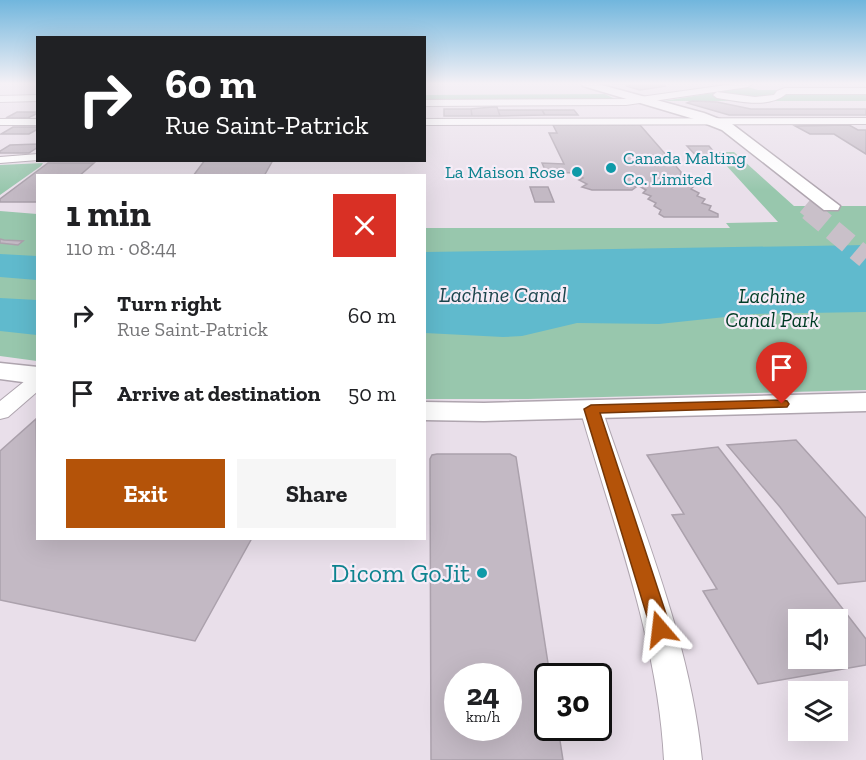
<!DOCTYPE html>
<meta charset="utf-8">
<style>
:root{--surface:#fff;--page:#f6f6f6;--text:#202124;--muted:#757577;--accent:#b45309}
body{margin:0;font-family:"Zilla Slab",serif;background:var(--page);color:var(--text);height:100vh;display:flex;flex-direction:column;font-size:22px;white-space:nowrap}
*{box-sizing:border-box;margin:0}
p{font-size:20px;color:var(--muted)}
.icon{flex:none;width:33px;height:33px;fill:none;stroke:currentColor;stroke-width:2;stroke-linecap:round;stroke-linejoin:round}
.map{position:relative;flex:1;overflow:hidden}
.details{position:absolute;left:36px;top:174px;width:390px;height:366px;display:flex;flex-direction:column;background:var(--surface);border-radius:0px;box-shadow:0 6px 24px #0002}
.details>*{flex:none}
.top-card{position:absolute;left:36px;top:36px;width:390px;height:126px;border-radius:0px;box-shadow:0 6px 24px #0002;background:#202124;color:#fff;overflow:hidden}
.controls{position:absolute;left:788px;top:609px;display:grid;gap:12px}
.controls a{display:grid;place-items:center;width:60px;height:60px;border-radius:0px;background:var(--surface);box-shadow:0 6px 24px #0002;font-size:30px}
.speed{position:absolute;left:444px;top:663px;display:flex;gap:12px;font-size:30px;font-weight:700;text-align:center}
.speed>*{display:grid;place-content:center;width:78px;height:78px;border-radius:50%;background:var(--surface);box-shadow:0 6px 24px #0002;line-height:1}
.speed small{font-size:15px;font-weight:400}
.speed .limit{border:3px solid #111;border-radius:9px;background:#fff;color:#111}
.pin{position:absolute;display:grid;place-items:center;width:51px;height:51px;color:#fff;margin:-62px -26px;border-radius:50% 50% 50% 0;rotate:-45deg;box-shadow:0 0 6px #0007}
.pin .icon{rotate:45deg}
.me{position:absolute;width:66px;margin:-33px;rotate:343deg;stroke-linejoin:round;filter:drop-shadow(0 0 4px #0008)}
.turn{display:flex;align-items:center;gap:21px;height:126px;padding:0 30px;font-size:27px}
.turn .icon{width:78px;height:78px;stroke-width:2.5}
.turn b{display:block;font-size:42px;line-height:51px}
.round{display:grid;place-items:center;flex:none;width:63px;height:63px;border-radius:0px;background:var(--page)}
.headline{display:flex;align-items:center;justify-content:space-between;height:102px;padding:0 30px}
h1{font-size:36px;font-weight:800;line-height:45px}
.cta{display:flex;gap:12px;margin-top:auto;padding:12px 30px}
.cta a{flex:1;height:69px;border-radius:0px;background:var(--accent);color:#fff;font-size:24px;font-weight:800;line-height:69px;text-align:center}
.cta a+a{background:var(--page);color:var(--text)}
ul{padding:0;list-style:none}
li{display:flex;align-items:center;gap:18px;height:78px;padding:0 30px}
li div{flex:1}
li b{display:block;font-size:22px}
li em{font-style:normal}
.map>svg:first-child{display:block}
.green{fill:#98c7ad}
.water{fill:#60bacd}
.building{fill:#c3b9c4;stroke:#aba1ac;stroke-width:1.5;fill-rule:evenodd}
.lines{fill:none;stroke-linecap:round;stroke-linejoin:round}
.secondary-tunnel-far1{stroke:#c9c0c9;stroke-width:16;stroke-dasharray:16 8;stroke-linecap:butt}
.secondary-tunnel{stroke:#c9c0c9;stroke-width:21;stroke-dasharray:21 10;stroke-linecap:butt}
.street-casing{stroke:#afa5af;stroke-width:2}
.secondary-casing{stroke:#afa5af;stroke-width:3}
.street{fill:#fff;fill-rule:evenodd}
.secondary{fill:#fff;fill-rule:evenodd}
.route{fill:#b45309;stroke:#753606;stroke-width:1.5}
.culture-dot{fill:#0f9aa8;stroke:#f6ecf7;stroke-width:2}
.labels{text-anchor:middle;dominant-baseline:central;stroke-width:4.5;stroke-linejoin:round;paint-order:stroke}
.far-culture-label{font-size:18px;fill:#0d838f;stroke:#f6ecf7;text-anchor:start}
.park-label{font-size:21px;font-style:italic;fill:#003c25;stroke:#f6ecf7}
.water-label{font-size:22px;font-style:italic;fill:#1c454d;stroke:#f6ecf7}
.near-culture-label{font-size:26px;fill:#0d838f;stroke:#f6ecf7;text-anchor:end}
</style>
<div class="map">
<svg width="866" height="760" viewBox="0 0 866 760">
<rect width="100%" height="100%" fill="#e9dfea"/>
<!-- green -->
<path class="green" d="M 748,87 L 758,90 L 866,90 L 866,101 L 664,101 Z
M 605,94 L 625,104 L 425,104 L 424,95 Z
M 714,152 L 734,152 L 794,206 L 866,206 L 866,390 L 528,399 L 425,399 L 425,228 L 730,228 L 726,223 L 778,222 Z
M 43,163 L 41,166 L 0,195 L 0,165 Z
M 0,211 L 37,214 L 37,361 L 0,356 Z"/>
<!-- water -->
<path class="water" d="M 866,245 L 866,312 L 754,314 L 659,324 L 577,323 L 522,336 L 503,337 L 425,333 L 425,252 Z
M 0,254 L 37,256 L 37,280 L 0,277 Z
M 0,298 L 37,300 L 37,335 L 0,331 Z"/>
<!-- building -->
<path class="building" d="M 613,84 L 657,84 L 666,86 L 640,90 L 626,86 L 631,85 L 625,84 Z
M 692,101 L 717,102 L 751,109 L 866,109 L 866,115 L 729,115 L 687,103 Z
M 492,107 L 497,107 L 500,116 L 472,116 L 471,109 Z
M 444,109 L 471,109 L 472,116 L 444,116 Z
M 498,110 L 542,110 L 545,115 L 500,116 Z
M 542,110 L 574,110 L 578,115 L 545,115 Z
M 17,112 L 38,112 L 38,113 L 28,118 L 6,118 Z
M 553,125 L 640,125 L 681,172 L 680,177 L 687,180 L 685,183 L 693,187 L 691,189 L 699,193 L 697,196 L 705,199 L 702,203 L 711,206 L 709,210 L 718,214 L 718,217 L 664,217 L 659,214 L 661,210 L 654,206 L 656,203 L 648,199 L 651,196 L 643,193 L 646,190 L 639,186 L 642,183 L 630,183 L 636,187 L 632,190 L 592,190 L 582,187 L 587,184 L 579,180 L 583,178 L 576,173 L 546,172 L 542,163 L 564,164 L 549,133 L 557,133 Z
M 849,125 L 858,130 L 866,130 L 866,154 L 834,134 L 810,134 L 795,126 Z
M 13,127 L 38,127 L 38,129 L 29,134 L 1,134 Z
M 38,144 L 38,147 L 29,153 L 0,153 L 0,151 L 10,145 Z
M 687,146 L 709,146 L 724,164 L 704,164 Z
M 205,160 L 273,160 L 264,176 L 193,176 Z
M 48,163 L 94,163 L 79,176 L 38,176 L 38,202 L 0,202 L 0,199 Z
M 530,187 L 548,187 L 554,202 L 535,202 Z
M 0,239 L 4,240 L 23,241 L 18,245 L 0,243 Z
M 36,419 L 38,538 L 252,538 L 195,641 L 0,600 L 0,451 Z
M 796,440 L 866,518 L 866,581 L 838,584 L 780,507 L 727,445 Z
M 718,447 L 866,639 L 866,665 L 758,684 L 703,591 L 717,589 L 672,515 L 684,514 L 647,455 ZM 798,620 L 837,620 L 837,658 L 798,658 Z
M 437,454 L 510,454 L 516,457 L 550,676 L 548,676 L 548,728 L 558,728 L 563,760 L 431,760 L 430,459 L 432,455 ZM 458,676 L 508,676 L 508,728 L 458,728 Z"/>
<g class="lines">
<!-- secondary-tunnel-far1 -->
<path class="secondary-tunnel-far1" d="M 805,206 L 811,211"/>
<!-- secondary-tunnel -->
<path class="secondary-tunnel" d="M 809,210 L 866,258"/>
<!-- street casing -->
<g class="street-casing">
<path id="street" d="M 733,84 L 752,84 L 748,87 L 626,105 L 424,106 L 424,100 L 626,99 Z
M 785,88 L 866,88 L 866,94 L 786,94 C 768,109 739,101 717,98 L 713,95 L 717,92 L 755,97 L 774,95 L 777,91 Z
M 38,95 L 38,101 L 0,102 L 0,96 Z
M 866,118 L 866,124 L 424,125 L 424,119 Z
M 0,119 L 38,119 L 38,125 L 0,125 Z
M 38,154 L 38,160 L 0,163 L 0,157 Z
M 38,374 L 38,391 L 8,417 L 0,419 L 0,401 L 31,376 Z
M 591,402 L 599,404 L 602,409 C 640,523 690,639 702,760 L 664,760 C 658,640 613,524 580,409 L 583,404 Z"/>
</g>
<!-- secondary casing -->
<g class="secondary-casing">
<path id="secondary" d="M 582,84 L 598,84 L 704,113 L 732,124 L 840,206 L 838,210 L 824,210 L 722,130 L 694,119 L 583,86 Z
M 0,363 L 38,367 L 38,384 L 0,379 Z
M 866,393 L 866,411 L 484,421 L 424,420 L 424,402 L 484,403 Z"/>
</g>
<!-- street -->
<use href="#street" class="street"/>
<!-- secondary -->
<use href="#secondary" class="secondary"/>
</g>
<!-- sky -->
<linearGradient id="sky" x2="0" y2="1"><stop stop-color="#71b6dd"/><stop offset="0.44" stop-color="#f5f1f6"/><stop offset="1" stop-color="#f5f1f6" stop-opacity="0"/></linearGradient>
<rect width="866" height="190" fill="url(#sky)"/>
<!-- route -->
<path class="route" d="M 782,400 L 787,401 L 789,404 L 787,407 L 600,413 L 671,629 L 668,636 L 660,638 L 653,636 L 584,409 L 591,405 Z"/>
<!-- markers -->
<g class="culture-dot">
<circle cx="611" cy="168" r="6"/>
<circle cx="577" cy="172" r="6"/>
<circle cx="482" cy="573" r="6"/>
</g>
<g class="labels">
<!-- far-culture labels -->
<g class="far-culture-label">
<text x="623" y="158">Canada Malting<tspan x="623" dy="21">Co. Limited</tspan></text>
<text x="565" y="172" text-anchor="end">La Maison Rose</text>
</g>
<!-- park labels -->
<g class="park-label">
<text x="772" y="295">Lachine<tspan x="772" dy="24">Canal Park</tspan></text>
</g>
<!-- water labels -->
<g class="water-label">
<text x="503" y="294">Lachine Canal</text>
</g>
<!-- near-culture labels -->
<g class="near-culture-label">
<text x="470" y="573">Dicom GoJit</text>
</g>
</g>
</svg>
<div class="controls">
<a><svg class="icon" aria-label="sound" viewBox="0 0 24 24"><path d="M4 9h4l5-4v14l-5-4H4zM17 9q2 3 0 6"/></svg></a>
<a><svg class="icon" aria-label="layers" viewBox="0 0 24 24"><path d="M12 4l9 5-9 5-9-5zM3 14l9 5 9-5"/></svg></a>
</div>
<div class="speed"><div>24<small>km/h</small></div><div class="limit">30</div></div>
<div class="pin" style="left:782px;top:404px;background:#d93025"><svg class="icon" aria-label="arrive" viewBox="0 0 24 24"><path d="M6 21V4h12l-3 4 3 4H6"/></svg></div>
<svg class="me" style="left:660px;top:629px" viewBox="-20 -20 40 40"><path d="M0-17L14 15 0 8-14 15z" fill="#b45309" stroke="#fff" stroke-width="4"/></svg>
<div class="top-card">
<div class="turn"><svg class="icon" aria-label="right" viewBox="0 0 24 24"><path d="M7 20v-9h11M14 6l5 5-5 5"/></svg><div><b>60 m</b>Rue Saint-Patrick</div></div>
</div>
<section class="details">
<div class="headline"><div><h1>1 min</h1><p>110 m · 08:44</p></div><a class="round" style="background:#d93025;color:#fff"><svg class="icon" aria-label="close" viewBox="0 0 24 24"><path d="M6 6l12 12M18 6L6 18"/></svg></a></div>
<ul>
<li><svg class="icon" aria-label="right" viewBox="0 0 24 24"><path d="M7 20v-9h11M14 6l5 5-5 5"/></svg><div><b>Turn right</b><p>Rue Saint-Patrick</p></div><em>60 m</em></li>
<li><svg class="icon" aria-label="arrive" viewBox="0 0 24 24"><path d="M6 21V4h12l-3 4 3 4H6"/></svg><div><b>Arrive at destination</b></div><em>50 m</em></li>
</ul>
<div class="cta"><a>Exit</a><a>Share</a></div>
</section>
</div>
